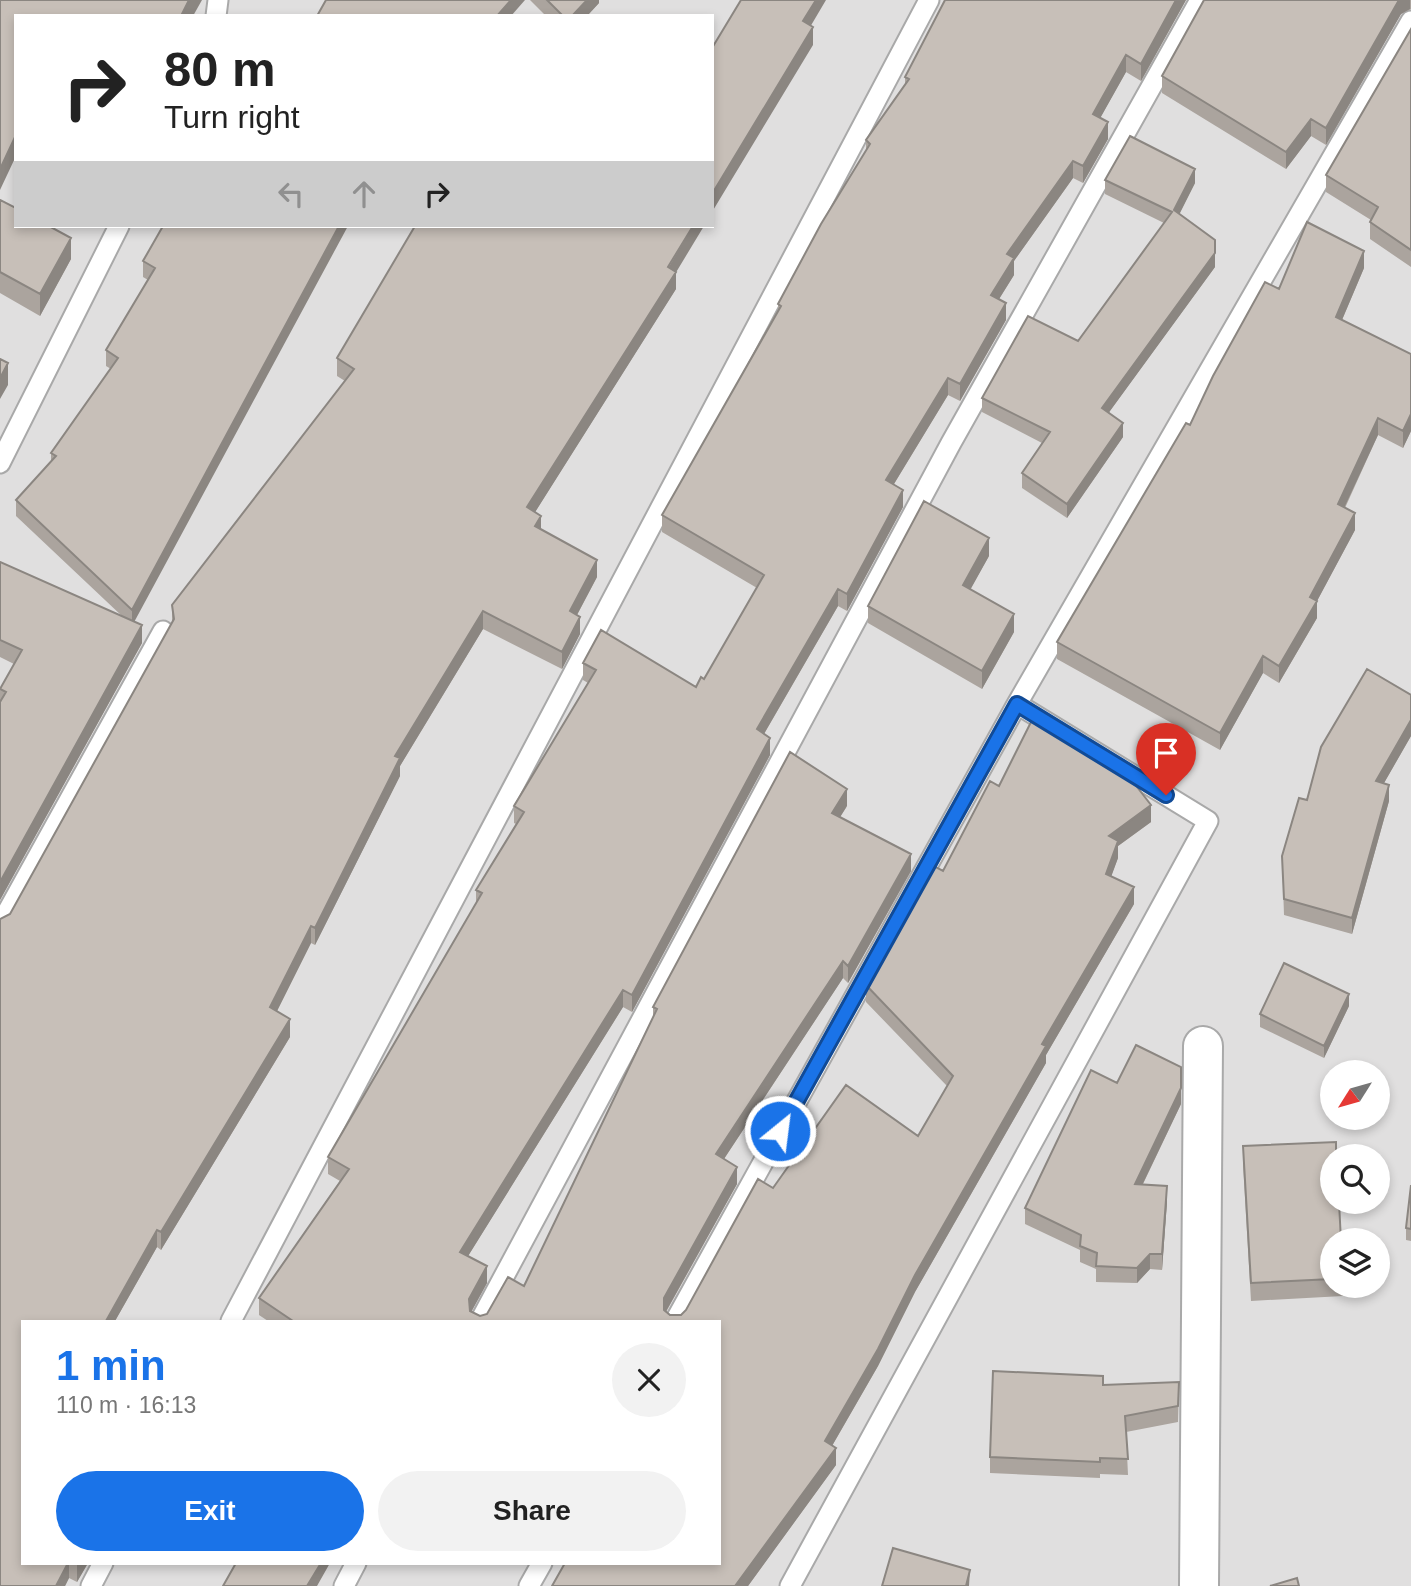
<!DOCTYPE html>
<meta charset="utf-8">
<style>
:root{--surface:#fff;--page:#f2f2f2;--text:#222;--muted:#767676;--accent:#1a73e8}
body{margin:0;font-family:Helvetica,sans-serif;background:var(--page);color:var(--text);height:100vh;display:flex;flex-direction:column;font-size:26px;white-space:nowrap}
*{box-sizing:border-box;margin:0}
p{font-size:23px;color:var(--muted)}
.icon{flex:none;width:38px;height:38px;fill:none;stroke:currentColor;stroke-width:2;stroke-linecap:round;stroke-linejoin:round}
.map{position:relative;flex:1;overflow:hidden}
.sheet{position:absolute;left:21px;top:1320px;width:700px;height:245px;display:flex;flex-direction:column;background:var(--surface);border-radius:0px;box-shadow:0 4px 10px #0003}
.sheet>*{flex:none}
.banner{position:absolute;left:14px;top:14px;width:700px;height:214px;border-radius:0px;box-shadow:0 4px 10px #0003;background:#fff;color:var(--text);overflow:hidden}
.needle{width:46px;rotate:233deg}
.buttons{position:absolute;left:1320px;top:1060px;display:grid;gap:14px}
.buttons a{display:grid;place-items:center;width:70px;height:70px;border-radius:50%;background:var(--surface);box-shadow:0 4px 10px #0003;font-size:35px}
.pin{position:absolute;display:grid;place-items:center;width:60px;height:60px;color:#fff;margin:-72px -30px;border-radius:50% 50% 50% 0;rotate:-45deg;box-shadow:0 0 7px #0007}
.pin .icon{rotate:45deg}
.me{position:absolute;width:77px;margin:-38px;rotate:29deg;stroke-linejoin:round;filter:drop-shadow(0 0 5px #0008)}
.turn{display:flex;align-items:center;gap:24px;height:147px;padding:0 35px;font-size:32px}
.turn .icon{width:91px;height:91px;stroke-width:2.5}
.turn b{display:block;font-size:49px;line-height:60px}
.lanes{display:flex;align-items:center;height:66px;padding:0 35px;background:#0003;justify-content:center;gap:35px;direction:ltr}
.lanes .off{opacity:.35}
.round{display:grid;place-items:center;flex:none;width:74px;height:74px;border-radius:37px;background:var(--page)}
.overview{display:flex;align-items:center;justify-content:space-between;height:119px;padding:0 35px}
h1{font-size:42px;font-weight:700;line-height:52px;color:var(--accent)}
.cta{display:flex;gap:14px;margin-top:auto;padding:14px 35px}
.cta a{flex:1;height:80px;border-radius:42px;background:var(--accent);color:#fff;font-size:28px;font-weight:700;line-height:80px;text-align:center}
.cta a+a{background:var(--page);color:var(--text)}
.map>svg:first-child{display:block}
.residential{fill:#e0dfdf;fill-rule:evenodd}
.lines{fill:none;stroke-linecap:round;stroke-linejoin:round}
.service-casing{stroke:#a9a9a9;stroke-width:23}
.minor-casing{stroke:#a9a9a9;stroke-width:42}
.service{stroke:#fff;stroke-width:19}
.minor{stroke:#fff;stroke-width:38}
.wall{fill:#aba49e}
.shaded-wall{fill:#8b8681}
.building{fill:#c7bfb8;stroke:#8b8681;stroke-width:2}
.route-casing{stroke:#114b97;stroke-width:18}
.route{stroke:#1a73e8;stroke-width:12}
</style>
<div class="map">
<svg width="1411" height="1586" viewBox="0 0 1411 1586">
<rect width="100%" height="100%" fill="#f2efe9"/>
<!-- residential -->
<path class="residential" d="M 0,0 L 1411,0 L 1411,1586 L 0,1586 ZM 16,16 L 712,16 L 712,226 L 16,226 ZM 1332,1073 L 1377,1073 L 1377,1118 L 1332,1118 ZM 1332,1157 L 1377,1157 L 1377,1202 L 1332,1202 ZM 1332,1241 L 1377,1241 L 1377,1286 L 1332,1286 ZM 23,1321 L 719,1321 L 719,1563 L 23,1563 Z"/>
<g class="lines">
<!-- service casing -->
<g class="service-casing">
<path id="service" d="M 216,16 L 218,0
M 0,463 L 119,226
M 0,925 L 163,631
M 231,1321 L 929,0
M 480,1321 L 951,443 L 1200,0
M 675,1321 L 1017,704 L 1411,21
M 91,1586 L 103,1563
M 344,1586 L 356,1563
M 529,1586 L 542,1563
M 790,1586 L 1208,821 L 1017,704"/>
</g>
<!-- minor casing -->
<g class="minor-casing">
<path id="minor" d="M 1199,1586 L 1203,1046"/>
</g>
<!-- service -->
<use href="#service" class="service"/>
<!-- minor -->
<use href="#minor" class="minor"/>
</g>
<!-- wall -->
<path class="wall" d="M 530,0 L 599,0 L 599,3 L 587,16 L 546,16 Z
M 1186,0 L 1141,81 L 1126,72 L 1100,118 L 1108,139 L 1083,183 L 1073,178 L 1014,261 L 1014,275 L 999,299 L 1006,320 L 960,401 L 948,395 L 894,484 L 903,507 L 847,611 L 838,606 L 764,734 L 770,755 L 632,1012 L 623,1007 L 468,1256 L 487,1283 L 471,1312 L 480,1316 L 487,1314 L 524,1286 L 653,1017 L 653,1007 L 847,806 L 840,817 L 911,871 L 848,983 L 843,978 L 724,1159 L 737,1184 L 666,1312 L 670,1315 L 681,1315 L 686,1310 L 773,1188 L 918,1136 L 947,1086 L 866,1002 L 866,985 L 943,871 L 999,786 L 1151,822 L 1118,846 L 1118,858 L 1111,876 L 1134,904 L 1046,1055 L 1046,1063 L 915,1292 L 878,1366 L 832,1446 L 836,1465 L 748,1586 L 552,1586 L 719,1321 L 268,1321 L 259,1315 L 259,1298 L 340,1181 L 328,1174 L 328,1157 L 476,903 L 476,890 L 516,824 L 514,823 L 514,806 L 588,683 L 583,680 L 583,663 L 696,687 L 704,679 L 757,588 L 662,532 L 662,515 L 778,310 L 778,304 L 866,152 L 866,140 L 905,86 L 905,77 Z
M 1204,0 L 1411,0 L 1411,9 L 1401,14 L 1326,145 L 1311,136 L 1286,169 L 1162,93 L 1162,76 Z
M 1411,29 L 1411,267 L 1370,239 L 1370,222 L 1371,220 L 1326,192 L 1326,175 Z
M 1105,180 L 1195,183 L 1179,214 L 1215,267 L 1109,412 L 1123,437 L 1067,518 L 1022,488 L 1022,473 L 1042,443 L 982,412 L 982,398 L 1078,341 L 1164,223 L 1105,194 Z
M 0,200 L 71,259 L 40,316 L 0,293 Z
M 163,226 L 134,622 L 142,643 L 0,900 L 0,689 L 14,664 L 0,657 L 0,562 L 123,617 L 16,516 L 16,500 L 51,461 L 51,453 L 111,369 L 106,366 L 106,350 L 148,280 L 143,277 L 143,261 Z
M 1364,268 L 1342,320 L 1411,354 L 1411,431 L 1403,448 L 1378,435 L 1345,508 L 1355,530 L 1317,601 L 1317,618 L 1279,683 L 1263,673 L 1220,750 L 1057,659 L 1057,642 L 1190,425 L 1279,289 Z
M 676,272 L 676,289 L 535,512 L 541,529 L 597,577 L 577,615 L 580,634 L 562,669 L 483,629 L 400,766 L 400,776 L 315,945 L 311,943 L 277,1011 L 290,1037 L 161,1250 L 157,1247 L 115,1321 L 23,1321 L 23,1563 L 88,1563 L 77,1582 L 69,1578 L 65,1586 L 0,1586 L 1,920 L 10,914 L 172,623 L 172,605 L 345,381 L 337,376 L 337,358 Z
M 989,556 L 970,589 L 1014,632 L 982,689 L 868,623 L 868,606 Z
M 1411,695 L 1411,736 L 1384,783 L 1389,801 L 1352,934 L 1284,915 L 1282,856 L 1307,800 Z
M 1349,1006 L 1324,1058 L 1260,1027 L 1260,1014 Z
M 1181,1067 L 1181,1104 L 1143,1184 L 1167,1202 L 1162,1270 L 1150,1269 L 1137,1283 L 1096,1282 L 1096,1269 L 1080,1262 L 1080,1250 L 1025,1224 L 1025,1208 L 1117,1083 Z
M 1243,1146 L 1332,1241 L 1332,1286 L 1343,1286 L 1343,1296 L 1251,1301 L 1243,1164 Z
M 1411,1185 L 1411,1241 L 1406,1240 L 1406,1228 Z
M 1179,1382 L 1178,1422 L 1126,1432 L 1128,1475 L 1100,1474 L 1100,1478 L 990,1473 L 990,1457 L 1103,1385 Z"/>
<!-- shaded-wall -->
<path class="shaded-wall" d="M 189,0 L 202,0 L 193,16 L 181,16 Z
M 511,0 L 525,0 L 511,16 L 497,16 Z
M 587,0 L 599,0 L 599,3 L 587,16 L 572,16 Z
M 816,0 L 826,0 L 803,39 L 803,21 Z
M 1176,0 L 1186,0 L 1141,81 L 1141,64 Z
M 1399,0 L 1410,0 L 1410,9 L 1401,14 L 1326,145 L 1326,128 Z
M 813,27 L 813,45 L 712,212 L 712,194 Z
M 1126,55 L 1126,72 L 1093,131 L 1093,114 Z
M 1311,119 L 1311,136 L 1286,169 L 1286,152 Z
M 1108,122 L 1108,139 L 1083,183 L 1083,166 Z
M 16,135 L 16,156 L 0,190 L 0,169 Z
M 1073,161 L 1073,178 L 1014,261 L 1014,275 L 991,312 L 991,295 L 1007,254 Z
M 1195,169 L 1195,183 L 1174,225 L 1174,210 Z
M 339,226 L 348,226 L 132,626 L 132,610 Z
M 693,226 L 704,226 L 669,284 L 676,272 L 676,289 L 527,525 L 527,507 Z
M 71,238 L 71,259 L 40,316 L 40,294 Z
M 1364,251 L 1364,268 L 1336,334 L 1336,317 Z
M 1215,253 L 1215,267 L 1102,422 L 1102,408 Z
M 1006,303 L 1006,320 L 960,401 L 960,384 Z
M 8,363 L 8,385 L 0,399 L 0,378 Z
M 948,378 L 948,395 L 886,497 L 886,480 Z
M 1411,414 L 1411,431 L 1403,448 L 1403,431 Z
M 1378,418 L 1378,435 L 1338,521 L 1338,504 Z
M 1123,423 L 1123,437 L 1067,518 L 1067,504 Z
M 903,490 L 903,507 L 847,611 L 847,594 Z
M 1355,513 L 1355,530 L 1317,601 L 1317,618 L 1279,683 L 1279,666 L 1310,597 Z
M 541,516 L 541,533 L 535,526 Z
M 989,538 L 989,556 L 963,603 L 963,585 Z
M 597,560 L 597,577 L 570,628 L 570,611 Z
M 838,589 L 838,606 L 757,746 L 757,729 Z
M 483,611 L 483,629 L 400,766 L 400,776 L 315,945 L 315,928 L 395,756 Z
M 1014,614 L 1014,632 L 982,689 L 982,671 Z
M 580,617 L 580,634 L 562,669 L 562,652 Z
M 142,625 L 142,643 L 0,900 L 0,882 Z
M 1263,656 L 1263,673 L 1220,750 L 1220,733 Z
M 1411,720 L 1411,736 L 1376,797 L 1376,781 Z
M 770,738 L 770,755 L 632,1012 L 632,995 Z
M 1389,785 L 1389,801 L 1352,934 L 1352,918 Z
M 847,789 L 847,806 L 832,830 L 832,813 Z
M 1151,805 L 1151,822 L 1118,846 L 1118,858 L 1106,891 L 1106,874 L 1109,836 Z
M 911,854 L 911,871 L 848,983 L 848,966 Z
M 1134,887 L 1134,904 L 1046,1055 L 1046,1063 L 915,1292 L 878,1366 L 825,1458 L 825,1441 L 1042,1044 Z
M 311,926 L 311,943 L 270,1025 L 270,1007 Z
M 843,961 L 843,978 L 716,1171 L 716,1154 Z
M 623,990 L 623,1007 L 460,1269 L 460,1252 Z
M 1349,994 L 1349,1006 L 1324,1058 L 1324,1046 Z
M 290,1019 L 290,1037 L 161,1250 L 161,1232 Z
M 1181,1088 L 1181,1104 L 1135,1200 L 1135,1184 Z
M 737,1167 L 737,1184 L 664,1315 L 664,1298 Z
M 1167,1186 L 1167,1202 L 1162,1270 L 1162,1254 Z
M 157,1230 L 157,1247 L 115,1321 L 106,1321 Z
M 1150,1254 L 1150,1269 L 1137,1283 L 1137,1268 Z
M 487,1266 L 487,1283 L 469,1316 L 469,1299 Z
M 836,1448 L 836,1465 L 748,1586 L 735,1586 Z
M 68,1563 L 69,1563 L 69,1578 L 65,1586 L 56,1586 Z
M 78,1563 L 88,1563 L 77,1582 L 77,1565 Z
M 321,1563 L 330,1563 L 317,1586 L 307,1586 Z
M 970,1570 L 969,1586 L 966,1586 Z"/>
<!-- building -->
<path class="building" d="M 0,0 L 189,0 L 181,16 L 16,16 L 16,135 L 0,169 Z
M 326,0 L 511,0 L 497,16 L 317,16 Z
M 547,0 L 587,0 L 572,16 L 563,16 Z
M 741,0 L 816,0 L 803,21 L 813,27 L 712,194 L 712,48 Z
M 945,0 L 1176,0 L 1141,64 L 1126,55 L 1093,114 L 1108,122 L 1083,166 L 1073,161 L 1007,254 L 1014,258 L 991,295 L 1006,303 L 960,384 L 948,378 L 886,480 L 903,490 L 847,594 L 838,589 L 757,729 L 770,738 L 632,995 L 623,990 L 460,1252 L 487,1266 L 469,1299 L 470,1311 L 480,1316 L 487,1314 L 508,1277 L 524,1286 L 657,1009 L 653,1007 L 790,752 L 847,789 L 832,813 L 911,854 L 848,966 L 843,961 L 716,1154 L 737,1167 L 664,1298 L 664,1310 L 670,1315 L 681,1315 L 686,1310 L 758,1179 L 773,1188 L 846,1085 L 918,1136 L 953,1076 L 866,985 L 932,865 L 943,871 L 990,781 L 999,786 L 1032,720 L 1120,765 L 1151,805 L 1109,836 L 1118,841 L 1106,874 L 1134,887 L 1042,1044 L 1046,1046 L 915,1275 L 878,1349 L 825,1441 L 836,1448 L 735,1586 L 552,1586 L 565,1563 L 719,1563 L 719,1321 L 293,1321 L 259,1298 L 349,1169 L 328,1157 L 482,893 L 476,890 L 524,812 L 514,806 L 596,670 L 583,663 L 601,630 L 696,687 L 701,677 L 704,679 L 764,575 L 662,515 L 781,306 L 778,304 L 821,224 L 870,144 L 866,140 L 909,79 L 905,77 Z
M 1204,0 L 1399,0 L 1326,128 L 1311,119 L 1286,152 L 1162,76 Z
M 1411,29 L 1411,250 L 1370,222 L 1378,207 L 1326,175 Z
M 1130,136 L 1195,169 L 1174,210 L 1215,240 L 1215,253 L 1102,408 L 1123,423 L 1067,504 L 1022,473 L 1050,432 L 982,398 L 1028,316 L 1078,341 L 1172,212 L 1105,180 Z
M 0,200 L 16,208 L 16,226 L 49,226 L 71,238 L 40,294 L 0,272 Z
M 1307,222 L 1364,251 L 1336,317 L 1411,354 L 1411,414 L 1403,431 L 1378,418 L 1338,504 L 1355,513 L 1310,597 L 1317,601 L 1279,666 L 1263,656 L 1220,733 L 1057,642 L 1186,423 L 1190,425 L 1213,376 L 1265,282 L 1279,289 Z
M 163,226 L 339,226 L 132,610 L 16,500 L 56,456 L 51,453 L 118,358 L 106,350 L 155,268 L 143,261 Z
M 415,226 L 693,226 L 668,267 L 676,272 L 527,507 L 541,516 L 535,526 L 597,560 L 570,611 L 580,617 L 562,652 L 483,611 L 395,756 L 400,758 L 315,928 L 311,926 L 270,1007 L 290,1019 L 161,1232 L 157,1230 L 106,1321 L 23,1321 L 23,1563 L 68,1563 L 56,1586 L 0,1586 L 0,919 L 10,914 L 174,619 L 172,605 L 354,369 L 337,358 Z
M 0,359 L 8,363 L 0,378 Z
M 924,501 L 989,538 L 963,585 L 1014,614 L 982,671 L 868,606 Z
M 0,562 L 142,625 L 0,882 L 0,702 L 6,692 L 0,689 L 22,650 L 0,640 Z
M 1367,669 L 1411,695 L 1411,720 L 1376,781 L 1389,785 L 1352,918 L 1284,899 L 1282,856 L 1299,798 L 1307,800 L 1321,747 Z
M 1284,963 L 1349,994 L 1324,1046 L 1260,1014 Z
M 1136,1045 L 1181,1067 L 1181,1088 L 1135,1184 L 1167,1186 L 1162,1254 L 1150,1254 L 1137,1268 L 1096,1266 L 1097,1253 L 1080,1246 L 1081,1235 L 1025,1208 L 1091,1070 L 1117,1083 Z
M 1336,1142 L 1336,1157 L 1332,1157 L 1332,1202 L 1339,1202 L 1341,1241 L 1332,1241 L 1332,1279 L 1251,1283 L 1243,1146 Z
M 1411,1185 L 1411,1229 L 1406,1228 Z
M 993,1371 L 1103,1376 L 1103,1385 L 1179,1382 L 1178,1406 L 1125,1416 L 1128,1459 L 1100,1458 L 1100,1462 L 990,1457 Z
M 893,1548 L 970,1570 L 966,1586 L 882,1586 Z
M 236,1563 L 321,1563 L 307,1586 L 223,1586 Z
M 1297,1578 L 1299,1586 L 1270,1586 Z"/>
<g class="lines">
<!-- route casing -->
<g class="route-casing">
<path id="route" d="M 780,1131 L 1017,704 L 1166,795"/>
</g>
<!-- route -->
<use href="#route" class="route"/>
</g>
</svg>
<div class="buttons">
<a><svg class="needle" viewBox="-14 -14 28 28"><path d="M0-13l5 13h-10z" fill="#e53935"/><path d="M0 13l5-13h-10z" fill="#767676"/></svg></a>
<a><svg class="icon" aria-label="search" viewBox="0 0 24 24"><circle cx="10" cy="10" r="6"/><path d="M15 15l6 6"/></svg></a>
<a><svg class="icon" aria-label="layers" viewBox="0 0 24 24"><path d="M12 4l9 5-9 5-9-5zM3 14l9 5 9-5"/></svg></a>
</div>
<div class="pin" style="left:1166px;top:795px;background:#d93025"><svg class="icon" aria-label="arrive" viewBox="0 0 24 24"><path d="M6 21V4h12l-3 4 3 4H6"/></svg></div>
<svg class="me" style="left:780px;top:1131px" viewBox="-20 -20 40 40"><circle r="17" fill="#1a73e8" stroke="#fff" stroke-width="3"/><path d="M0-11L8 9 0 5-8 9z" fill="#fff"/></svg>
<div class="banner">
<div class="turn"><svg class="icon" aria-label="right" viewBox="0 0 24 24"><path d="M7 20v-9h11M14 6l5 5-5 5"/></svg><div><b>80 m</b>Turn right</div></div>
<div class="lanes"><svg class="icon off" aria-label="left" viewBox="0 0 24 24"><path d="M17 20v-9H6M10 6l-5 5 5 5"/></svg><svg class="icon off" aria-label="ahead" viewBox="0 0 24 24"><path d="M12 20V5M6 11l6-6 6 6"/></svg><svg class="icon" aria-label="right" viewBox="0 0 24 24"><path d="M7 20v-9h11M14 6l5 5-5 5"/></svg></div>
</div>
<section class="sheet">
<div class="overview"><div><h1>1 min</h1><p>110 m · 16:13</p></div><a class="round"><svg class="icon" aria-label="close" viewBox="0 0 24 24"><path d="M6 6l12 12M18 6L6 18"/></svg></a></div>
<div class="cta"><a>Exit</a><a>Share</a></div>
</section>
</div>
